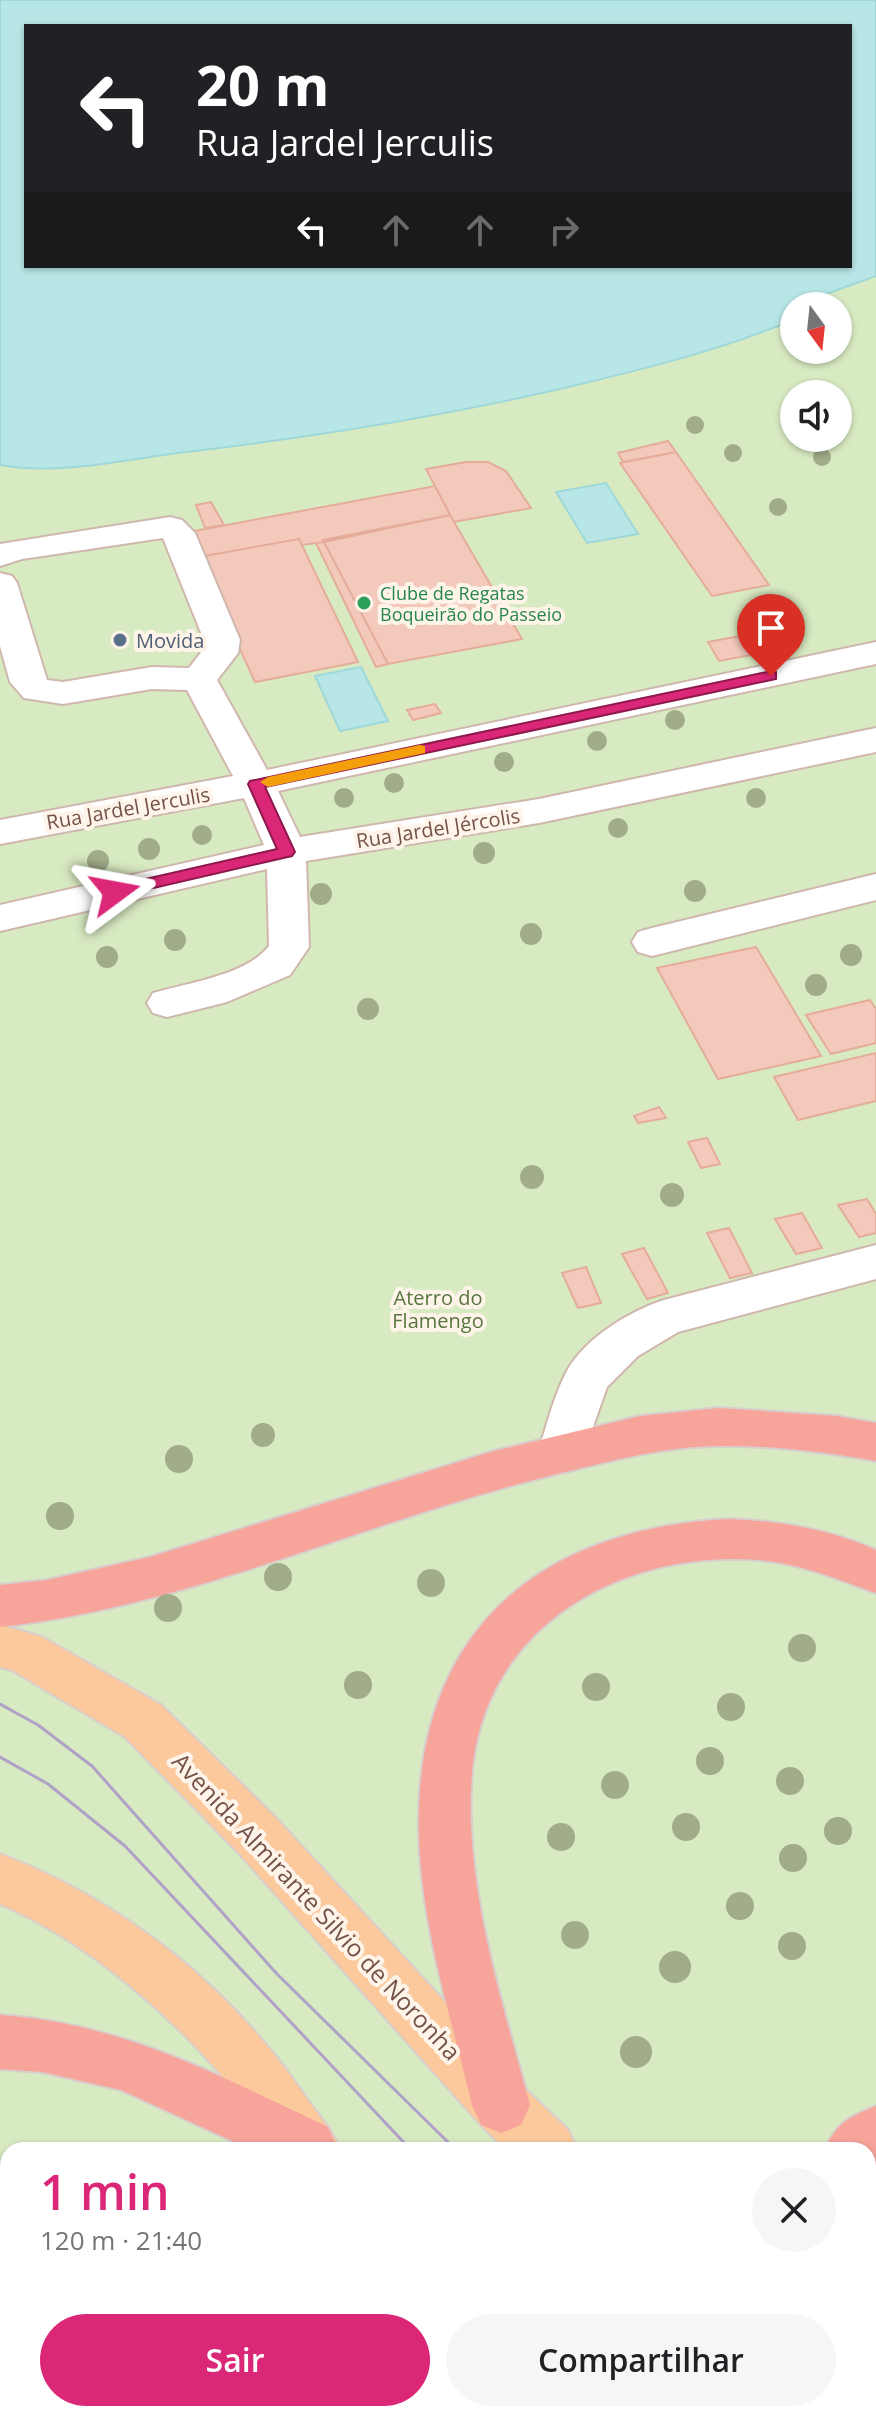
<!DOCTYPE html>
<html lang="pt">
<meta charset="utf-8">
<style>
:root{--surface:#fff;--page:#f6f6f6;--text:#202124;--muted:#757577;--accent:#db2777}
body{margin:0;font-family:"Open Sans",sans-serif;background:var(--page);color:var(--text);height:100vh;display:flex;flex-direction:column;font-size:30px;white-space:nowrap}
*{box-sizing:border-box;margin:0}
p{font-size:26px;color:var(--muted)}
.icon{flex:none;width:44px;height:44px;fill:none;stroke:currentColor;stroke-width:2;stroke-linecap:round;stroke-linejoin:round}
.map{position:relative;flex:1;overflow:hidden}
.sheet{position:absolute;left:0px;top:2142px;width:876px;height:280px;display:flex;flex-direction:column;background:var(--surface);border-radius:24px 24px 0 0;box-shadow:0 2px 6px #0004}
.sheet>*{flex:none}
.hud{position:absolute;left:24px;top:24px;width:828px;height:244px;border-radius:0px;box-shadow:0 2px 6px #0004;background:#202124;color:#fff;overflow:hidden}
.needle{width:52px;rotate:165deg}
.controls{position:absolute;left:780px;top:292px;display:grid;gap:16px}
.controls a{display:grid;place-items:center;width:72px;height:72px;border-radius:50%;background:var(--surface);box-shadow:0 2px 6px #0004;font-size:40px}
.pin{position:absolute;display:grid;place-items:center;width:68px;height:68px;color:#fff;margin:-82px -34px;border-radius:50% 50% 50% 0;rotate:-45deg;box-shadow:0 0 8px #0007}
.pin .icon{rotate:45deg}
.me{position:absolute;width:88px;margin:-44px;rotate:77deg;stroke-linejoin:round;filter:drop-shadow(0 0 6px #0008)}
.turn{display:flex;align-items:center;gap:28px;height:168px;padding:0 40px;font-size:36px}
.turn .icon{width:104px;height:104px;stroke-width:2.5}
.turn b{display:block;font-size:56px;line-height:68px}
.lanes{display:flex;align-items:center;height:76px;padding:0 40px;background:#0003;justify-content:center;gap:40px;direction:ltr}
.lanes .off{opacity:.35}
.round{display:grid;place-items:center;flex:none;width:84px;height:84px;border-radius:42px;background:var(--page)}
.summary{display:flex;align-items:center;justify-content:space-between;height:136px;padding:0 40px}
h1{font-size:48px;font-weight:600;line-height:60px;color:var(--accent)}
.cta{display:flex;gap:16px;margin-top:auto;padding:16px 40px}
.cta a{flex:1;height:92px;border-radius:48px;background:var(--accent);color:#fff;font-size:32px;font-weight:600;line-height:92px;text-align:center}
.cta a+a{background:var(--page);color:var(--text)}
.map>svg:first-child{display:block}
.green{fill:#d8eac2;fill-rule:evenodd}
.water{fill:#b8e6e6;stroke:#9ed8d8;stroke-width:2;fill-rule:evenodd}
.building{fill:#f2c9bb;stroke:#e5ac9b;stroke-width:2}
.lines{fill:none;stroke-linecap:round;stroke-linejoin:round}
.minor-casing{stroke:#d0b7ad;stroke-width:4}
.major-casing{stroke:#d8cfcc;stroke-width:4}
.highway-casing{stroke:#d8cfcc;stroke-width:4}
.minor{fill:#fff;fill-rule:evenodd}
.major{fill:#fbc99c;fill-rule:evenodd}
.highway{fill:#f7a49a;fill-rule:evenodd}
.tram{stroke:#b0a2c6;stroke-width:3}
.highway-bridge-casing{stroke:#d8cfcc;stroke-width:60;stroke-linecap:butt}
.highway-bridge{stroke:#f7a49a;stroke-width:56}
.tree{fill:#a1ac89}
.route{fill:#db2777;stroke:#8e194d;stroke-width:2}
.slow{fill:#f59e0b}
.leisure-dot{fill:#2e9e5b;stroke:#fff4ea;stroke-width:3}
.service-dot{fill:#5c6f8a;stroke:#fff4ea;stroke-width:3}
.labels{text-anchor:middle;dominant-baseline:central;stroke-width:8;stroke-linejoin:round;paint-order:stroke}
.far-leisure-label{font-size:18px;fill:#27864d;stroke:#fff4ea;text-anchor:start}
.service-label{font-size:20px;fill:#4e5e75;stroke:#fff4ea;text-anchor:start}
.street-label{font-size:20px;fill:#755249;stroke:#fff4ea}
.park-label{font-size:20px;fill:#57753e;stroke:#fff4ea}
.near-street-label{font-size:24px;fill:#755249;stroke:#fff4ea}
</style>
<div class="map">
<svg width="876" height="2422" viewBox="0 0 876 2422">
<rect width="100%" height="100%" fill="#fcefe4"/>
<!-- green -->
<path class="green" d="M 876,276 L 876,2422 L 0,2422 L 0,465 L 78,466 L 178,453 L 701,353 L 793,320 L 790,307 ZM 794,306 L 838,306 L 838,350 L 794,350 ZM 794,394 L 838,394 L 838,438 L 794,438 ZM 8,2150 L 868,2150 L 868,2414 L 8,2414 Z"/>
<!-- water -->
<path class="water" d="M 0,0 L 876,0 L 876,276 L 790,307 L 793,320 C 726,348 656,366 585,383 C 453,415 321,436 186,452 C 126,459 60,476 0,465 ZM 26,26 L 850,26 L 850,266 L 26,266 Z
M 606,483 L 638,534 L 587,543 L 556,492 Z
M 361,667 L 388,721 L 340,731 L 315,676 Z"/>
<!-- building -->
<path class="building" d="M 668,441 L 676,452 L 623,462 L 618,453 Z
M 676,452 L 769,585 L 712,596 L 620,463 Z
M 466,462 L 488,462 L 506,471 L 531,508 L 454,522 L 426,469 Z
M 435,486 L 450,515 L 324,542 L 302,545 L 299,539 L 198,557 L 189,532 Z
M 211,502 L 224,525 L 205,528 L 196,505 Z
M 450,515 L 522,639 L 388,664 L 323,540 Z
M 299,539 L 358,662 L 255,682 L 198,557 Z
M 324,542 L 388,664 L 376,667 L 316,543 Z
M 745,635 L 756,654 L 719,661 L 708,642 Z
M 435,704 L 441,713 L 413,720 L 407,710 Z
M 756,947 L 821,1056 L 718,1079 L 657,968 Z
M 870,1000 L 876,1009 L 876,1043 L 831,1054 L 806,1015 Z
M 876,1053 L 876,1101 L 798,1120 L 774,1077 Z
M 659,1107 L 666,1118 L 638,1123 L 634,1116 Z
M 707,1138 L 720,1164 L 701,1168 L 688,1142 Z
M 867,1199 L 876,1214 L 876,1233 L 859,1237 L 838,1205 Z
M 802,1213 L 822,1248 L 796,1254 L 775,1219 Z
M 729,1228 L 752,1273 L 730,1278 L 707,1233 Z
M 644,1248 L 668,1293 L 647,1299 L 622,1254 Z
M 586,1267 L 601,1303 L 578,1308 L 562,1273 Z"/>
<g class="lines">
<!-- minor casing -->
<g class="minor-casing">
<path id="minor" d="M 170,517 L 182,520 L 195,533 L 240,640 L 238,653 L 217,680 L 267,770 L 876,642 L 876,664 L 278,791 L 300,837 L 539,799 L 876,728 L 876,752 L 539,823 L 306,861 L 309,947 L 290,975 L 227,1002 L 167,1017 L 153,1013 L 147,1003 L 153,993 C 187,983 247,975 269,946 L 267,869 L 0,931 L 0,905 L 264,845 L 244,798 L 0,844 L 0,820 L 233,776 L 187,690 L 152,689 L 63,704 L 24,698 L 10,682 L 0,646 L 0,573 L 12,576 L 17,583 L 47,680 L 63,682 L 152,667 L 189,668 L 202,651 L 204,640 L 163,538 L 22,559 L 0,566 L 0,544 Z
M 876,874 L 876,900 L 652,956 L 638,952 L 632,942 L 638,932 L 652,928 Z
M 876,1245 L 876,1279 L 678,1332 L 638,1356 L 607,1387 L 579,1466 L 562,1471 L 545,1466 L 538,1452 C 547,1425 554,1394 568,1369 C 587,1337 630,1311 664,1300 Z"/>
</g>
<!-- major casing -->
<g class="major-casing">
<path id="major" d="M 0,1625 L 42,1637 L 161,1705 L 276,1818 L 521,2085 L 568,2130 L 577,2150 L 507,2150 L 481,2125 L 238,1852 L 125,1737 L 12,1670 L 0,1667 Z
M 0,1854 C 124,1901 233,1989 307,2099 C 319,2116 332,2130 340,2150 L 275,2150 C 263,2133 253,2115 241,2099 C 182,2023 89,1941 0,1904 Z
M 793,2414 L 860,2414 L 863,2422 L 796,2422 Z"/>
</g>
<!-- highway casing -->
<g class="highway-casing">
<path id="highway" d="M 719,1408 L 836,1416 L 876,1423 L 876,1461 C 825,1452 771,1445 720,1446 C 663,1446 608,1462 553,1475 C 368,1520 190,1606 0,1627 L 0,1585 L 47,1580 L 150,1557 L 494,1451 L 640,1416 Z
M 729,1519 C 780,1521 829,1529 876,1550 L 876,1593 C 837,1579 802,1564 760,1560 C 622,1549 485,1625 472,1772 C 463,1884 501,1998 530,2105 L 521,2125 L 501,2133 L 481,2125 L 472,2105 C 451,2018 422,1927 419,1837 C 413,1636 534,1529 729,1519 Z
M 0,2015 C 122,2023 220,2076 328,2127 L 337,2147 L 336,2150 L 252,2150 L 121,2090 L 42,2072 L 0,2069 Z
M 876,2106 L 876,2169 L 868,2173 L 868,2150 L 825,2150 C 836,2123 849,2117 876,2106 Z
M 876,2379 L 876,2422 L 833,2422 L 836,2414 L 868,2414 L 868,2382 Z"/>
</g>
<!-- minor -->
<use href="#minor" class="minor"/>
<!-- major -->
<use href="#major" class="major"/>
<!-- highway -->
<use href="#highway" class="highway"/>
<!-- tram -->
<path class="tram" d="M 0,1704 L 38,1725 L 92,1766 L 277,1974 L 456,2150
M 0,1757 L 48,1784 L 125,1846 L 411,2150
M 657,2414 L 664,2422
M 709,2414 L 716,2422"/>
<!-- highway-bridge casing -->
<g class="highway-bridge-casing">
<path id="highway-bridge" d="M 567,2422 L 574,2414"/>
</g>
<!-- highway-bridge -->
<use href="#highway-bridge" class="highway-bridge"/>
</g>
<!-- trees -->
<g class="tree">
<circle cx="695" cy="425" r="9"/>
<circle cx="733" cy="453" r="9"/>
<circle cx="822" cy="457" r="9"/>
<circle cx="778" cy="507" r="9"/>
<circle cx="675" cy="720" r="10"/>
<circle cx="597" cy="741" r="10"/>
<circle cx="504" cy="762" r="10"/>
<circle cx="394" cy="783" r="10"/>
<circle cx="344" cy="798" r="10"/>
<circle cx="756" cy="798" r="10"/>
<circle cx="618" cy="828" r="10"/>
<circle cx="202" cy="835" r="10"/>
<circle cx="149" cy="849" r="11"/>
<circle cx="484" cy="853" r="11"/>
<circle cx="98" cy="861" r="11"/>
<circle cx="695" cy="891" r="11"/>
<circle cx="321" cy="894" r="11"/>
<circle cx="531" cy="934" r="11"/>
<circle cx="175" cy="940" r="11"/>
<circle cx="851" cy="955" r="11"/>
<circle cx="107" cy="957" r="11"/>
<circle cx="816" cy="985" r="11"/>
<circle cx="368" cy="1009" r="11"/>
<circle cx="532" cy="1177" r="12"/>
<circle cx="672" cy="1195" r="12"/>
<circle cx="263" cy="1435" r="12"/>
<circle cx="179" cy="1459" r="14"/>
<circle cx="60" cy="1516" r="14"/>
<circle cx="278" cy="1577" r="14"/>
<circle cx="431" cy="1583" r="14"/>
<circle cx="168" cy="1608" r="14"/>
<circle cx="802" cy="1648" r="14"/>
<circle cx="358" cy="1685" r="14"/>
<circle cx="596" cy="1687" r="14"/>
<circle cx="731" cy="1707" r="14"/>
<circle cx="710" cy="1761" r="14"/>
<circle cx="790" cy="1781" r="14"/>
<circle cx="615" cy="1785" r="14"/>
<circle cx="686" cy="1827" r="14"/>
<circle cx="838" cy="1831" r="14"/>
<circle cx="561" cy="1837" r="14"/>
<circle cx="793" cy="1858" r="14"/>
<circle cx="740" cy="1906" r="14"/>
<circle cx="575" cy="1935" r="14"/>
<circle cx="792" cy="1946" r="14"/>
<circle cx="675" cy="1967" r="16"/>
<circle cx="636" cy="2052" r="16"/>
</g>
<!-- route -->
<path class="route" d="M 771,671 L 776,672 L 776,679 L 265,787 L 295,852 L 292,856 L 115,897 L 106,892 L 115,886 L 277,849 L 248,784 L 250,781 Z"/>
<!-- slow -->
<path class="slow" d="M 420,745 L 425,746 L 425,753 L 268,787 L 260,782 L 268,777 Z"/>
<!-- markers -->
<circle class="leisure-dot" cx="364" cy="603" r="8"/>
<circle class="service-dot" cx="120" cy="640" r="8"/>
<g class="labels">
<!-- far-leisure labels -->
<g class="far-leisure-label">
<text x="380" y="593">Clube de Regatas<tspan x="380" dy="21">Boqueirão do Passeio</tspan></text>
</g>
<!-- service labels -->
<g class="service-label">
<text x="136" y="640">Movida</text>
</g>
<!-- street labels -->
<g class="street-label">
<text transform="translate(128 808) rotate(-10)">Rua Jardel Jerculis</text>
<text transform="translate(438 828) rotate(-9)">Rua Jardel Jércolis</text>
</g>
<!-- park labels -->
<g class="park-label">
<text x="438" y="1297">Aterro do<tspan x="438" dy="23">Flamengo</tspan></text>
</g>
<!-- near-street labels -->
<g class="near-street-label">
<text transform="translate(317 1906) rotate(47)">Avenida Almirante Silvio de Noronha</text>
</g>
</g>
</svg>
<div class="controls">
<a><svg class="needle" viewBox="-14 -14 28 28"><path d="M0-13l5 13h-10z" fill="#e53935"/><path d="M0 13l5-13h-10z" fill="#757577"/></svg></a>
<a><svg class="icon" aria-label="sound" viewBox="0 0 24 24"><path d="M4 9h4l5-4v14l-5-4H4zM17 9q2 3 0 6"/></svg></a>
</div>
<div class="pin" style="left:771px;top:676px;background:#d93025"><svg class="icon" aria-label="arrive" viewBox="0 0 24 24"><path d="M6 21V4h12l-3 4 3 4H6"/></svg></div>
<svg class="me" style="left:115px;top:892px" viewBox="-20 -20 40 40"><path d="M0-17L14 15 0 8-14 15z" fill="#db2777" stroke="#fff" stroke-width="4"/></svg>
<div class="hud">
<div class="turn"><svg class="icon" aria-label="left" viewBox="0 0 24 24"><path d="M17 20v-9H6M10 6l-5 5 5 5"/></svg><div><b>20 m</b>Rua Jardel Jerculis</div></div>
<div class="lanes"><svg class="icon" aria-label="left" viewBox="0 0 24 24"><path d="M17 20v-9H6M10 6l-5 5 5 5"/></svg><svg class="icon off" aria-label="ahead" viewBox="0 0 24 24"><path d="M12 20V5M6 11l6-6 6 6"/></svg><svg class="icon off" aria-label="ahead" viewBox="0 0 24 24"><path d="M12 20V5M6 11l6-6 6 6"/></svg><svg class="icon off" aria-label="right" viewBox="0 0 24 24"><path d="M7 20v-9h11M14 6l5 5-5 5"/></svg></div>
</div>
<section class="sheet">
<div class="summary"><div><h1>1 min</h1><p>120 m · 21:40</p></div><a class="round"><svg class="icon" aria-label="close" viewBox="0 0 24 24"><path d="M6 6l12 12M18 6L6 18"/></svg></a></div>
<div class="cta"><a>Sair</a><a>Compartilhar</a></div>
</section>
</div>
